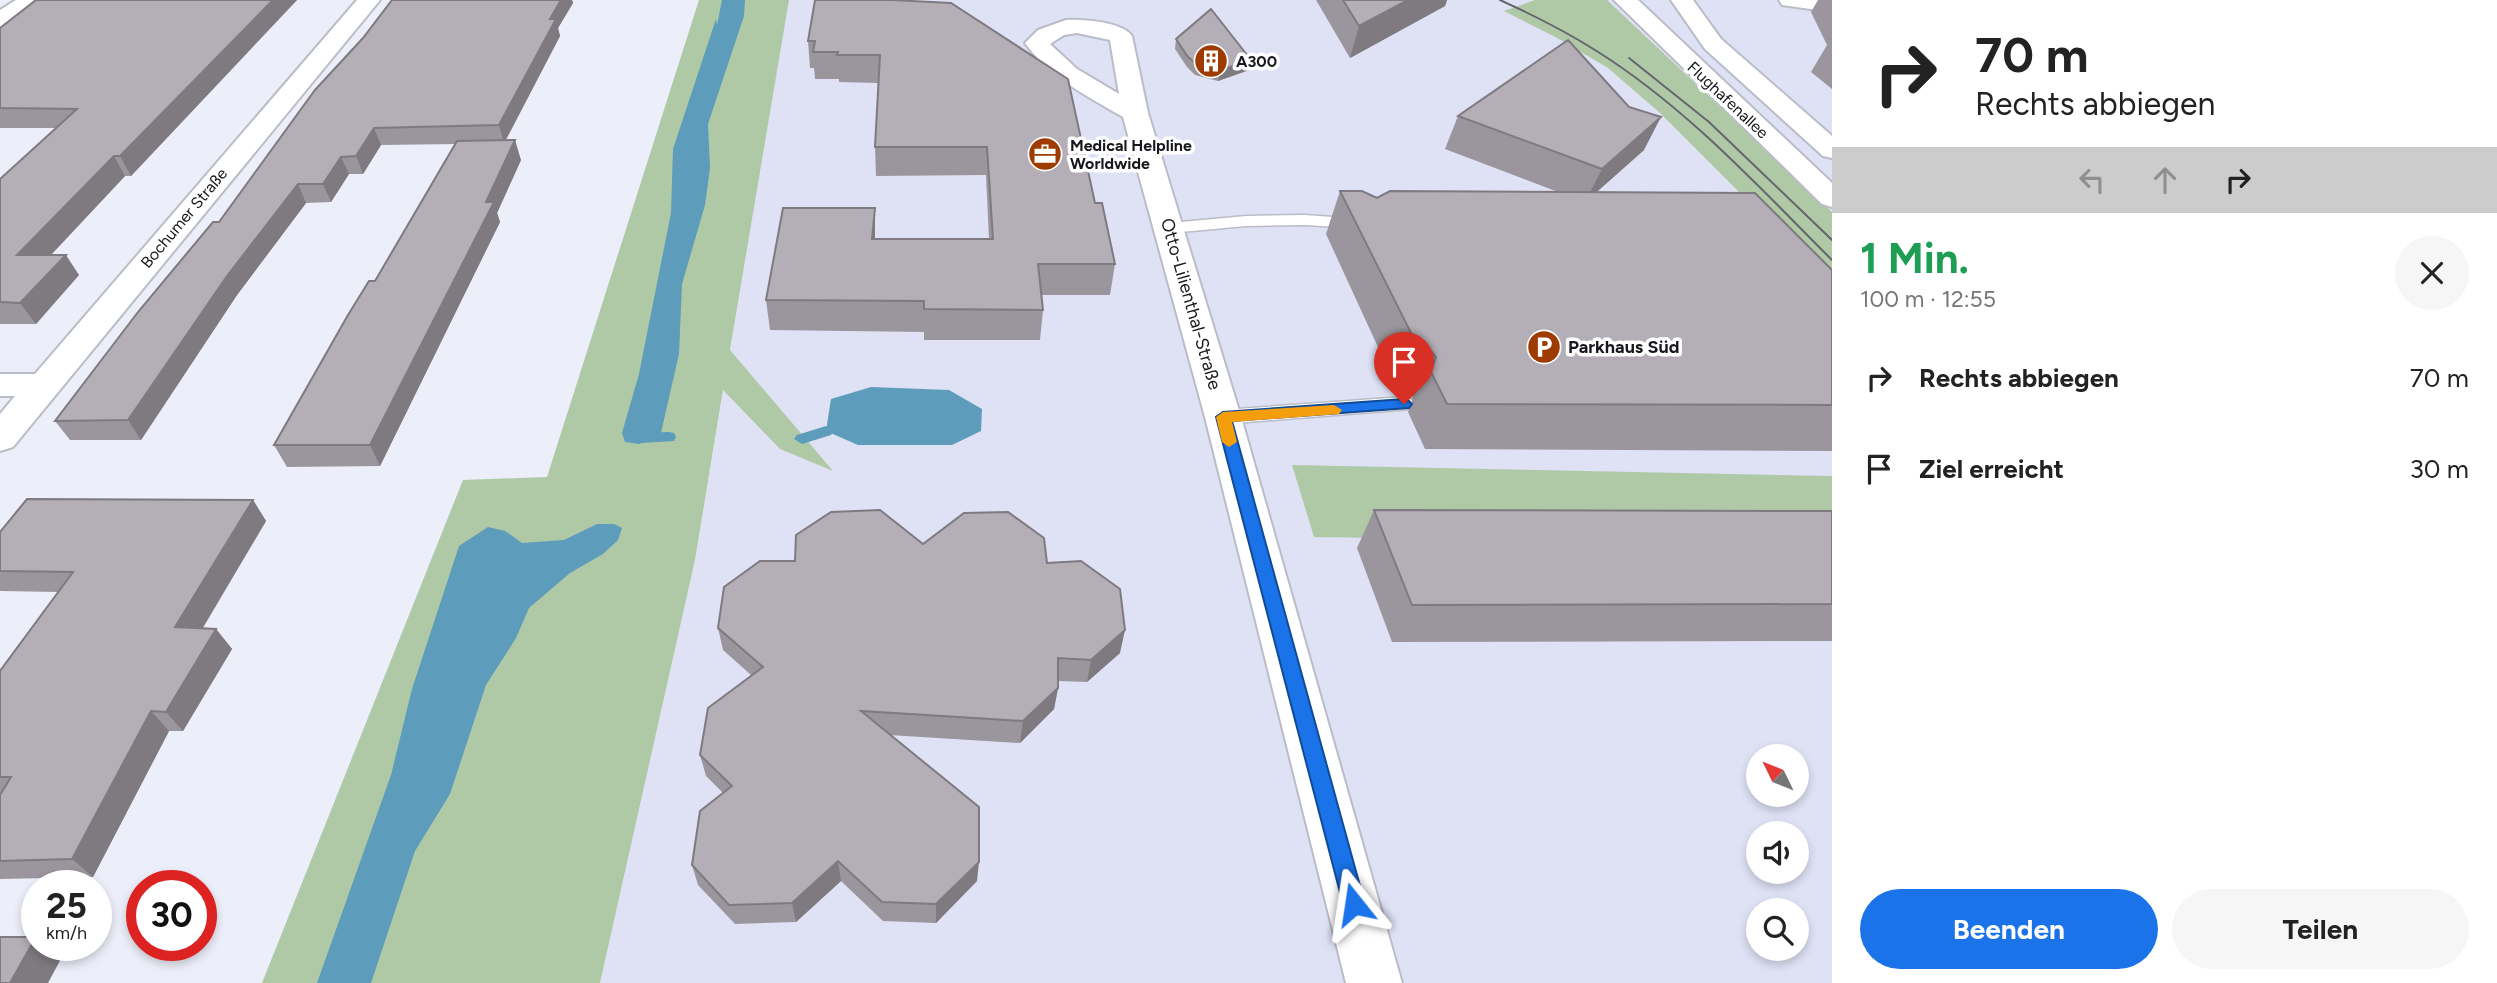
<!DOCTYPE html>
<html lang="de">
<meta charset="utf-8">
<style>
:root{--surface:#fff;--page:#f6f6f6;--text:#222;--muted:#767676;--accent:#1a73e8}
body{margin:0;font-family:Figtree,sans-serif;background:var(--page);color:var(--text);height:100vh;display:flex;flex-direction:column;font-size:26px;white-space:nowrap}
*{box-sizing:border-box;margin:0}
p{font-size:23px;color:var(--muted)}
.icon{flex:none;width:38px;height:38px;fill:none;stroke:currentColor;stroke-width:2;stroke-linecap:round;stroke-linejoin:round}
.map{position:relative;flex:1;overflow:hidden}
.panel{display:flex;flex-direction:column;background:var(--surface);width:665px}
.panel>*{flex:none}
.banner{background:#fff;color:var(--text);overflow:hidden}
.needle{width:46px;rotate:313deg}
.tools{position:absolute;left:1746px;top:744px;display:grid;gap:14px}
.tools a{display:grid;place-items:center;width:63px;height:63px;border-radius:50%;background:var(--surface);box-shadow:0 4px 10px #0003;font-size:35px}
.speed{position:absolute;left:21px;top:870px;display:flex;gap:14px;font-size:35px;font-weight:700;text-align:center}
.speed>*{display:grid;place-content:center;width:91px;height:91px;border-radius:50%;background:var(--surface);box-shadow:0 4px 10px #0003;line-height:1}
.speed small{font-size:18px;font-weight:400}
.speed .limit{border:10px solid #d22;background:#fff;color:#111}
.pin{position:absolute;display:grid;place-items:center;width:60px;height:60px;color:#fff;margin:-72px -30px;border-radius:50% 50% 50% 0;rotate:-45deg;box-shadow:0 0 7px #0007}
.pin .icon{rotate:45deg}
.me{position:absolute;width:77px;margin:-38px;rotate:345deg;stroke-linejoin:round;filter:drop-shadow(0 0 5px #0008)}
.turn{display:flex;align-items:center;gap:24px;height:147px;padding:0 28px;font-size:32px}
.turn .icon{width:91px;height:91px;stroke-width:2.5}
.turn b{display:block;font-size:49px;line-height:60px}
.lanes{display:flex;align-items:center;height:66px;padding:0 28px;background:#0003;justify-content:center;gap:35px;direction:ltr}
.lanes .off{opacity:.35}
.round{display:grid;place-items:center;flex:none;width:74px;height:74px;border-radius:37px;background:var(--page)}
.headline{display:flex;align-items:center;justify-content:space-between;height:119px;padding:0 28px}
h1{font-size:42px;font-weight:700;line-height:52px;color:#1e9e55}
.cta{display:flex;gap:14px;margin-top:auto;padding:14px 28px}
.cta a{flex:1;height:80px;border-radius:42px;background:var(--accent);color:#fff;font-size:28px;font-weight:700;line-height:80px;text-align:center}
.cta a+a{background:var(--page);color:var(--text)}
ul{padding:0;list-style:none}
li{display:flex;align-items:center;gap:21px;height:91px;padding:0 28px}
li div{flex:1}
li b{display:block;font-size:26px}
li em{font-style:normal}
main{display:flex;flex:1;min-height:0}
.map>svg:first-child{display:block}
.built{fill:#dfe2f5;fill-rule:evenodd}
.green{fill:#afc9a7}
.water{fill:#5d9cba}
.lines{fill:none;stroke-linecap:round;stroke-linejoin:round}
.stream{fill:#5d9cba;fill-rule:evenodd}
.service-casing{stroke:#babcc7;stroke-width:3}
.minor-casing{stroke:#babcc7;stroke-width:4}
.tertiary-casing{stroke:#babcc7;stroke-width:4}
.secondary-casing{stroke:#babcc7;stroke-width:4}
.service{fill:#fff;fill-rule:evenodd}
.minor{fill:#fff;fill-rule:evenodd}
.tertiary{fill:#fff;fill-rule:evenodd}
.secondary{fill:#fff;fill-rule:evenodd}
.tram{stroke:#64666c;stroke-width:2}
.wall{fill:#9b969d}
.shaded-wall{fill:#7e7a80}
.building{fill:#b4aeb7;stroke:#7e7a80;stroke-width:2}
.route{fill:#1a73e8;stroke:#114b97;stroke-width:2}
.slow{fill:#f59e0b}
.labels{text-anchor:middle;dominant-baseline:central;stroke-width:7;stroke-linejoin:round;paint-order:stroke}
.far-poi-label{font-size:16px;font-weight:bold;fill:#17181b;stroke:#fff;text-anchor:start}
.far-street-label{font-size:16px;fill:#17181b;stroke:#fff}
.street-label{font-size:18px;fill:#17181b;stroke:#fff}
.poi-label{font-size:18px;font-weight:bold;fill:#17181b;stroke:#fff;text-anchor:start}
</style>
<main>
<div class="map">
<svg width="1832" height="983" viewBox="0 0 1832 983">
<rect width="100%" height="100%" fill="#eceef9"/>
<!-- built -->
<path class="built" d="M 789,0 L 1832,0 L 1832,983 L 600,983 L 695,560 ZM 1759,756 L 1797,756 L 1797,794 L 1759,794 ZM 1759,833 L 1797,833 L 1797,872 L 1759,872 ZM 1759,910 L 1797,910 L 1797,948 L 1759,948 Z"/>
<!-- green -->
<path class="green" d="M 699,0 L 789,0 L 730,350 L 833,471 L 780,449 L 723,390 L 695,560 L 600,983 L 262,983 L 463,480 L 547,477 Z
M 1535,0 L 1607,0 L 1832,212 L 1832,270 L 1816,269 L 1660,113 L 1608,68 L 1559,39 L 1504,11 Z
M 1292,465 L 1832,476 L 1832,545 L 1314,537 Z"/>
<!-- water -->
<path class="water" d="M 722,0 L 745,0 L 744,16 L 708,124 L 710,168 L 705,205 L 682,284 L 679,354 L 660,437 L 639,444 L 625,442 L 622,433 L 639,374 L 671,213 L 673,149 L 716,19 L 717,25 Z
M 871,387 L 949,390 L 982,409 L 981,431 L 952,445 L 858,445 L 826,431 L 831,399 Z
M 597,524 L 614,524 L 622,528 L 618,540 L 603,554 L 570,573 L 529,608 L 516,638 L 486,685 L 450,794 L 415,851 L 371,983 L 317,983 L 391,775 L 412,689 L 459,546 L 488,527 L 505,531 L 522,543 L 564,540 Z"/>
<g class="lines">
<!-- stream -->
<path class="stream" d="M 826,426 L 833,431 L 831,435 L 802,444 L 794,439 L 797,435 Z
M 669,432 L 674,433 L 676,437 L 674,441 L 641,443 L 633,438 L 641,433 Z"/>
<!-- service casing -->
<g class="service-casing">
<path id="service" d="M 1305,215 L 1347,218 L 1366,231 L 1357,236 L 1337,227 L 1305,225 L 1246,226 L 1170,233 L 1161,228 L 1170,223 L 1246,216 Z
M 1404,397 L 1411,399 L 1414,404 L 1411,409 L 1223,424 L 1215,422 L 1212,417 L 1215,412 L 1223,410 Z"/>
</g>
<!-- minor casing -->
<g class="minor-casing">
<path id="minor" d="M 16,0 L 42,0 L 8,25 L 0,27 L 0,10 Z
M 357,0 L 380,0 L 13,447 L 0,451 L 0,414 L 15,396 L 0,396 L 0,374 L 35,374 Z
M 1066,20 C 1083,19 1123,22 1132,36 L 1148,113 L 1241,417 L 1402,983 L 1346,983 L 1205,417 L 1123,117 C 1087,96 1050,78 1025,43 L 1038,30 ZM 1077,33 L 1110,40 L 1119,94 L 1077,69 L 1050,44 L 1064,35 Z"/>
</g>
<!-- tertiary casing -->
<g class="tertiary-casing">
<path id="tertiary" d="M 1779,0 L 1832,0 L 1832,12 L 1782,5 Z"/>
</g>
<!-- secondary casing -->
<g class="secondary-casing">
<path id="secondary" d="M 1614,0 L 1638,0 L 1832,183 L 1832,207 L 1822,204 Z
M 1671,0 L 1693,0 L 1721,39 L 1832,136 L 1832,158 L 1823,156 L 1705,49 Z"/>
</g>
<!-- service -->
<use href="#service" class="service"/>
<!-- minor -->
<use href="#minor" class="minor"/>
<!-- tertiary -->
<use href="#tertiary" class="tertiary"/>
<!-- secondary -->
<use href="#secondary" class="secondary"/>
<!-- tram -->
<path class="tram" d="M 1500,0 C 1533,15 1565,31 1595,50 C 1685,106 1758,186 1832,260
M 1629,58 L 1709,122 L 1832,240"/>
</g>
<!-- wall -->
<path class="wall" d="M 36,0 L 297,0 L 131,176 L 125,176 L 51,255 L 79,275 L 36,324 L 0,324 L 0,179 L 56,128 L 0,128 L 0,28 Z
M 392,0 L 572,0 L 573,3 L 558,28 L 560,36 L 506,140 L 521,160 L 497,213 L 500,222 L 380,466 L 287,467 L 274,445 L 375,281 L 456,144 L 381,145 L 363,174 L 349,174 L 331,202 L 306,203 L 237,295 L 141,440 L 70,440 L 55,421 L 219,222 Z
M 815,0 L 1095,203 L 1115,264 L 1110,295 L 1041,295 L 1043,310 L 1040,340 L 924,340 L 924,332 L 770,330 L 766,300 L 875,239 L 989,239 L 986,175 L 876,176 L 875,147 L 878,83 L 839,82 L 839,79 L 815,79 L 814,68 L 810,68 L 808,41 Z
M 1316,0 L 1447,0 L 1445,6 L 1350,58 Z
M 1818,0 L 1832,0 L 1832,89 L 1811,72 L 1827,45 L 1811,12 Z
M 1176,39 L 1249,70 L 1218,81 L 1195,75 L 1187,67 L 1175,49 Z
M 1458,116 L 1644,150 L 1597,192 L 1832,270 L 1832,451 L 1425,449 L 1408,412 L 1413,399 L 1412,396 L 1400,395 L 1326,234 L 1340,191 L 1377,198 L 1558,192 L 1445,149 Z
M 253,500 L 266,521 L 203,628 L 216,629 L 232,649 L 183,731 L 169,731 L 93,877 L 0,879 L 0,671 L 58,592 L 0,591 L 0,532 Z
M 1374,510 L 1832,511 L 1832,641 L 1392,642 L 1357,548 Z
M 923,544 L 1047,563 L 1120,653 L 1087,682 L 1058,681 L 1058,688 L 1054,709 L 1020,743 L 889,735 L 977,881 L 936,923 L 883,921 L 841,881 L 796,922 L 735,924 L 698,885 L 692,865 L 723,793 L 706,776 L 700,755 L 751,675 L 723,650 L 718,628 L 795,561 Z"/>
<!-- shaded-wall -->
<path class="shaded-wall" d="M 273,0 L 297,0 L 131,176 L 120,156 Z
M 561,0 L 572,0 L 573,3 L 558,28 L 560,36 L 504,143 L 499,125 L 550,19 Z
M 1408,0 L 1447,0 L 1445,6 L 1350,58 L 1359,26 Z
M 1251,60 L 1249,70 L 1218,81 L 1221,70 Z
M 1661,117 L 1644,150 L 1585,202 L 1602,169 Z
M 374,128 L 381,145 L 363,174 L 356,156 Z
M 515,140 L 521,160 L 497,213 L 500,222 L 380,466 L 370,445 Z
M 114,156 L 125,176 L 31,276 L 17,255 Z
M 341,157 L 349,174 L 331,202 L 323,184 Z
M 298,184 L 306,203 L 237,295 L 141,440 L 128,420 L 227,276 Z
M 875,208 L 875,238 L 873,269 L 872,239 Z
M 66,255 L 79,275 L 36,324 L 20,303 Z
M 253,500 L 266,521 L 191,647 L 175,627 Z
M 216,629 L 232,649 L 183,731 L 166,712 Z
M 1125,630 L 1120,653 L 1087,682 L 1091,660 Z
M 1058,688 L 1054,709 L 1020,743 L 1023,721 Z
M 151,711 L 169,731 L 93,877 L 72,859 Z
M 838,861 L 841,881 L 796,922 L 792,903 Z
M 979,862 L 977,881 L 936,923 L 936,904 Z
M 36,937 L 37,945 L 48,945 L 63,955 L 48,983 L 10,983 Z"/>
<!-- building -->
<path class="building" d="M 36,0 L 273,0 L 120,156 L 114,156 L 17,255 L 66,255 L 20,303 L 0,302 L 0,179 L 77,109 L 0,108 L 0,28 Z
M 392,0 L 561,0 L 550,19 L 556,19 L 499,125 L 374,128 L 356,156 L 341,157 L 323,184 L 298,184 L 227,276 L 128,420 L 55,421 L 138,312 L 213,222 L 219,222 L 315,90 L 363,38 Z
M 815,0 L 892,0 L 951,3 L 1068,79 L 1095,203 L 1102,203 L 1115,264 L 1038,264 L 1043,310 L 924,309 L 924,301 L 766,300 L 783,208 L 875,208 L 872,239 L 993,239 L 987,147 L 875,147 L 880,55 L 837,55 L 838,52 L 813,52 L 815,41 L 808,41 Z
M 1343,0 L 1408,0 L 1359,26 Z
M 1211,9 L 1251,60 L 1221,70 L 1197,64 L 1188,57 L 1176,39 Z
M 1568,40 L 1629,107 L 1661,117 L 1602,169 L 1458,116 Z
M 515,140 L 486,202 L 494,202 L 370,445 L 274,445 L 348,315 L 369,281 L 375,281 L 457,141 Z
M 1340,191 L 1362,191 L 1377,198 L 1390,191 L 1755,193 L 1832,270 L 1832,405 L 1447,404 L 1428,366 L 1433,365 L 1436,357 L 1431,351 L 1419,349 Z
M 27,499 L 253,500 L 175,627 L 216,629 L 166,712 L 151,711 L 72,859 L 0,861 L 0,795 L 11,777 L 0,777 L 0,671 L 73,572 L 0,571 L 0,532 Z
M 880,510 L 923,544 L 964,513 L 1008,512 L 1044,538 L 1047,563 L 1081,561 L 1120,589 L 1125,630 L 1091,660 L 1058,658 L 1058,688 L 1023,721 L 861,711 L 979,807 L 979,862 L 936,904 L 882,902 L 838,861 L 792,903 L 729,905 L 692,865 L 700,811 L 732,786 L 700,755 L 708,708 L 763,667 L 718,628 L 724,587 L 760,561 L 795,561 L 796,535 L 831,512 Z
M 1374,510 L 1832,511 L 1832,604 L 1412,605 Z
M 0,937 L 36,937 L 10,983 L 0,983 Z"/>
<!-- route -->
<path class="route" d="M 1404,399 L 1409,401 L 1412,404 L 1409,408 L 1232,421 L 1365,904 L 1361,911 L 1354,915 L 1346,911 L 1343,904 L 1216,417 L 1223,412 Z"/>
<!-- slow -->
<path class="slow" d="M 1334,405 L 1342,410 L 1339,414 L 1232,422 L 1237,442 L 1229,447 L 1222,442 L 1216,417 L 1223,412 Z"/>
<!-- icons -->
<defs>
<g id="building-disc" transform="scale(1.75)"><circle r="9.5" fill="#9e3b01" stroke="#fff"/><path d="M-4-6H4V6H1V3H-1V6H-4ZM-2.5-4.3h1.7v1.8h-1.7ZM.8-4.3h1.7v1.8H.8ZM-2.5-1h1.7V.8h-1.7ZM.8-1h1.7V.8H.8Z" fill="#fff"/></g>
<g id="office-disc" transform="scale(1.75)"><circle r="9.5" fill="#9e3b01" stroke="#fff"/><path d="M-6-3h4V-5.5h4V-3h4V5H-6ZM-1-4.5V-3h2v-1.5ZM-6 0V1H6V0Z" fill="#fff"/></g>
<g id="parking-disc" transform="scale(1.75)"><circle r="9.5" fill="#9e3b01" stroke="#fff"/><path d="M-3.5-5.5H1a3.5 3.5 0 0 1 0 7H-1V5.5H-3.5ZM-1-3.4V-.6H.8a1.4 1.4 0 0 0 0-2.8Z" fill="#fff"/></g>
</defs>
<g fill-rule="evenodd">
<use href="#building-disc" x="1211" y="61"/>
<use href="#office-disc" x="1045" y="154"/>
<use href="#parking-disc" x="1544" y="347"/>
</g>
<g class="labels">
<!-- far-poi labels -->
<g class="far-poi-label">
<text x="1236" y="61">A300</text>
<text x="1070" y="145">Medical Helpline<tspan x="1070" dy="18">Worldwide</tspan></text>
</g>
<!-- far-street labels -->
<g class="far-street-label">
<text transform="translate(1728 100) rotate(43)">Flughafenallee</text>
<text transform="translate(184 218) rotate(-50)">Bochumer Straße</text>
</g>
<!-- street labels -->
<g class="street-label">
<text transform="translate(1191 304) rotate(74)">Otto-Lilienthal-Straße</text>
</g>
<!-- poi labels -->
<g class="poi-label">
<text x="1568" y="347">Parkhaus Süd</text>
</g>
</g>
</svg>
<div class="tools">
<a><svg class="needle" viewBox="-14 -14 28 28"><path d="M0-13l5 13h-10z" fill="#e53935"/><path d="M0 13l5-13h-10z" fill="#767676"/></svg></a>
<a><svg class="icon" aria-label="sound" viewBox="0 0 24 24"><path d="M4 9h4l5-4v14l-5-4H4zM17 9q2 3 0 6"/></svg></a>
<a><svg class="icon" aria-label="search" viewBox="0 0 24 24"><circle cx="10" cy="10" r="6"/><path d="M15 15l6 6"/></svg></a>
</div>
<div class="speed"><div>25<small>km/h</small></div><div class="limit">30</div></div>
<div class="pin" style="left:1404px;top:404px;background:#d93025"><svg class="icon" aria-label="arrive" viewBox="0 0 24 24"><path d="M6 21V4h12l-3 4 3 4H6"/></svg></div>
<svg class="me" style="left:1354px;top:904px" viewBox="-20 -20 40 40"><path d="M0-17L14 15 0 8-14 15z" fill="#1a73e8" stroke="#fff" stroke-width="4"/></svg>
</div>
<section class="panel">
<div class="banner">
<div class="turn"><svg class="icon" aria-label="right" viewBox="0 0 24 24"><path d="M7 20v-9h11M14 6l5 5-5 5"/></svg><div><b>70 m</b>Rechts abbiegen</div></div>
<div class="lanes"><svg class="icon off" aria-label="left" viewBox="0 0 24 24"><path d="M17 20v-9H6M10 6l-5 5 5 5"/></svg><svg class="icon off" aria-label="ahead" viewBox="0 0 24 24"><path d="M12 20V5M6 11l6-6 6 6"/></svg><svg class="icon" aria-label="right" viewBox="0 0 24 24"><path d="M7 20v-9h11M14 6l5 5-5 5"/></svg></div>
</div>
<div class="headline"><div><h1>1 Min.</h1><p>100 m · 12:55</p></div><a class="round"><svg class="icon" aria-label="close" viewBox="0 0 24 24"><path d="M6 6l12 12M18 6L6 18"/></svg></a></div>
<ul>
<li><svg class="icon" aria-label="right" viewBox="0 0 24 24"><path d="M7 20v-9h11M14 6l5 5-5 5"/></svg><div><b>Rechts abbiegen</b></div><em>70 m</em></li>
<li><svg class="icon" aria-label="arrive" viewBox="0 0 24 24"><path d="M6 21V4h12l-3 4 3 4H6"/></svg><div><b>Ziel erreicht</b></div><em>30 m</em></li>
</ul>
<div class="cta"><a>Beenden</a><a>Teilen</a></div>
</section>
</main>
